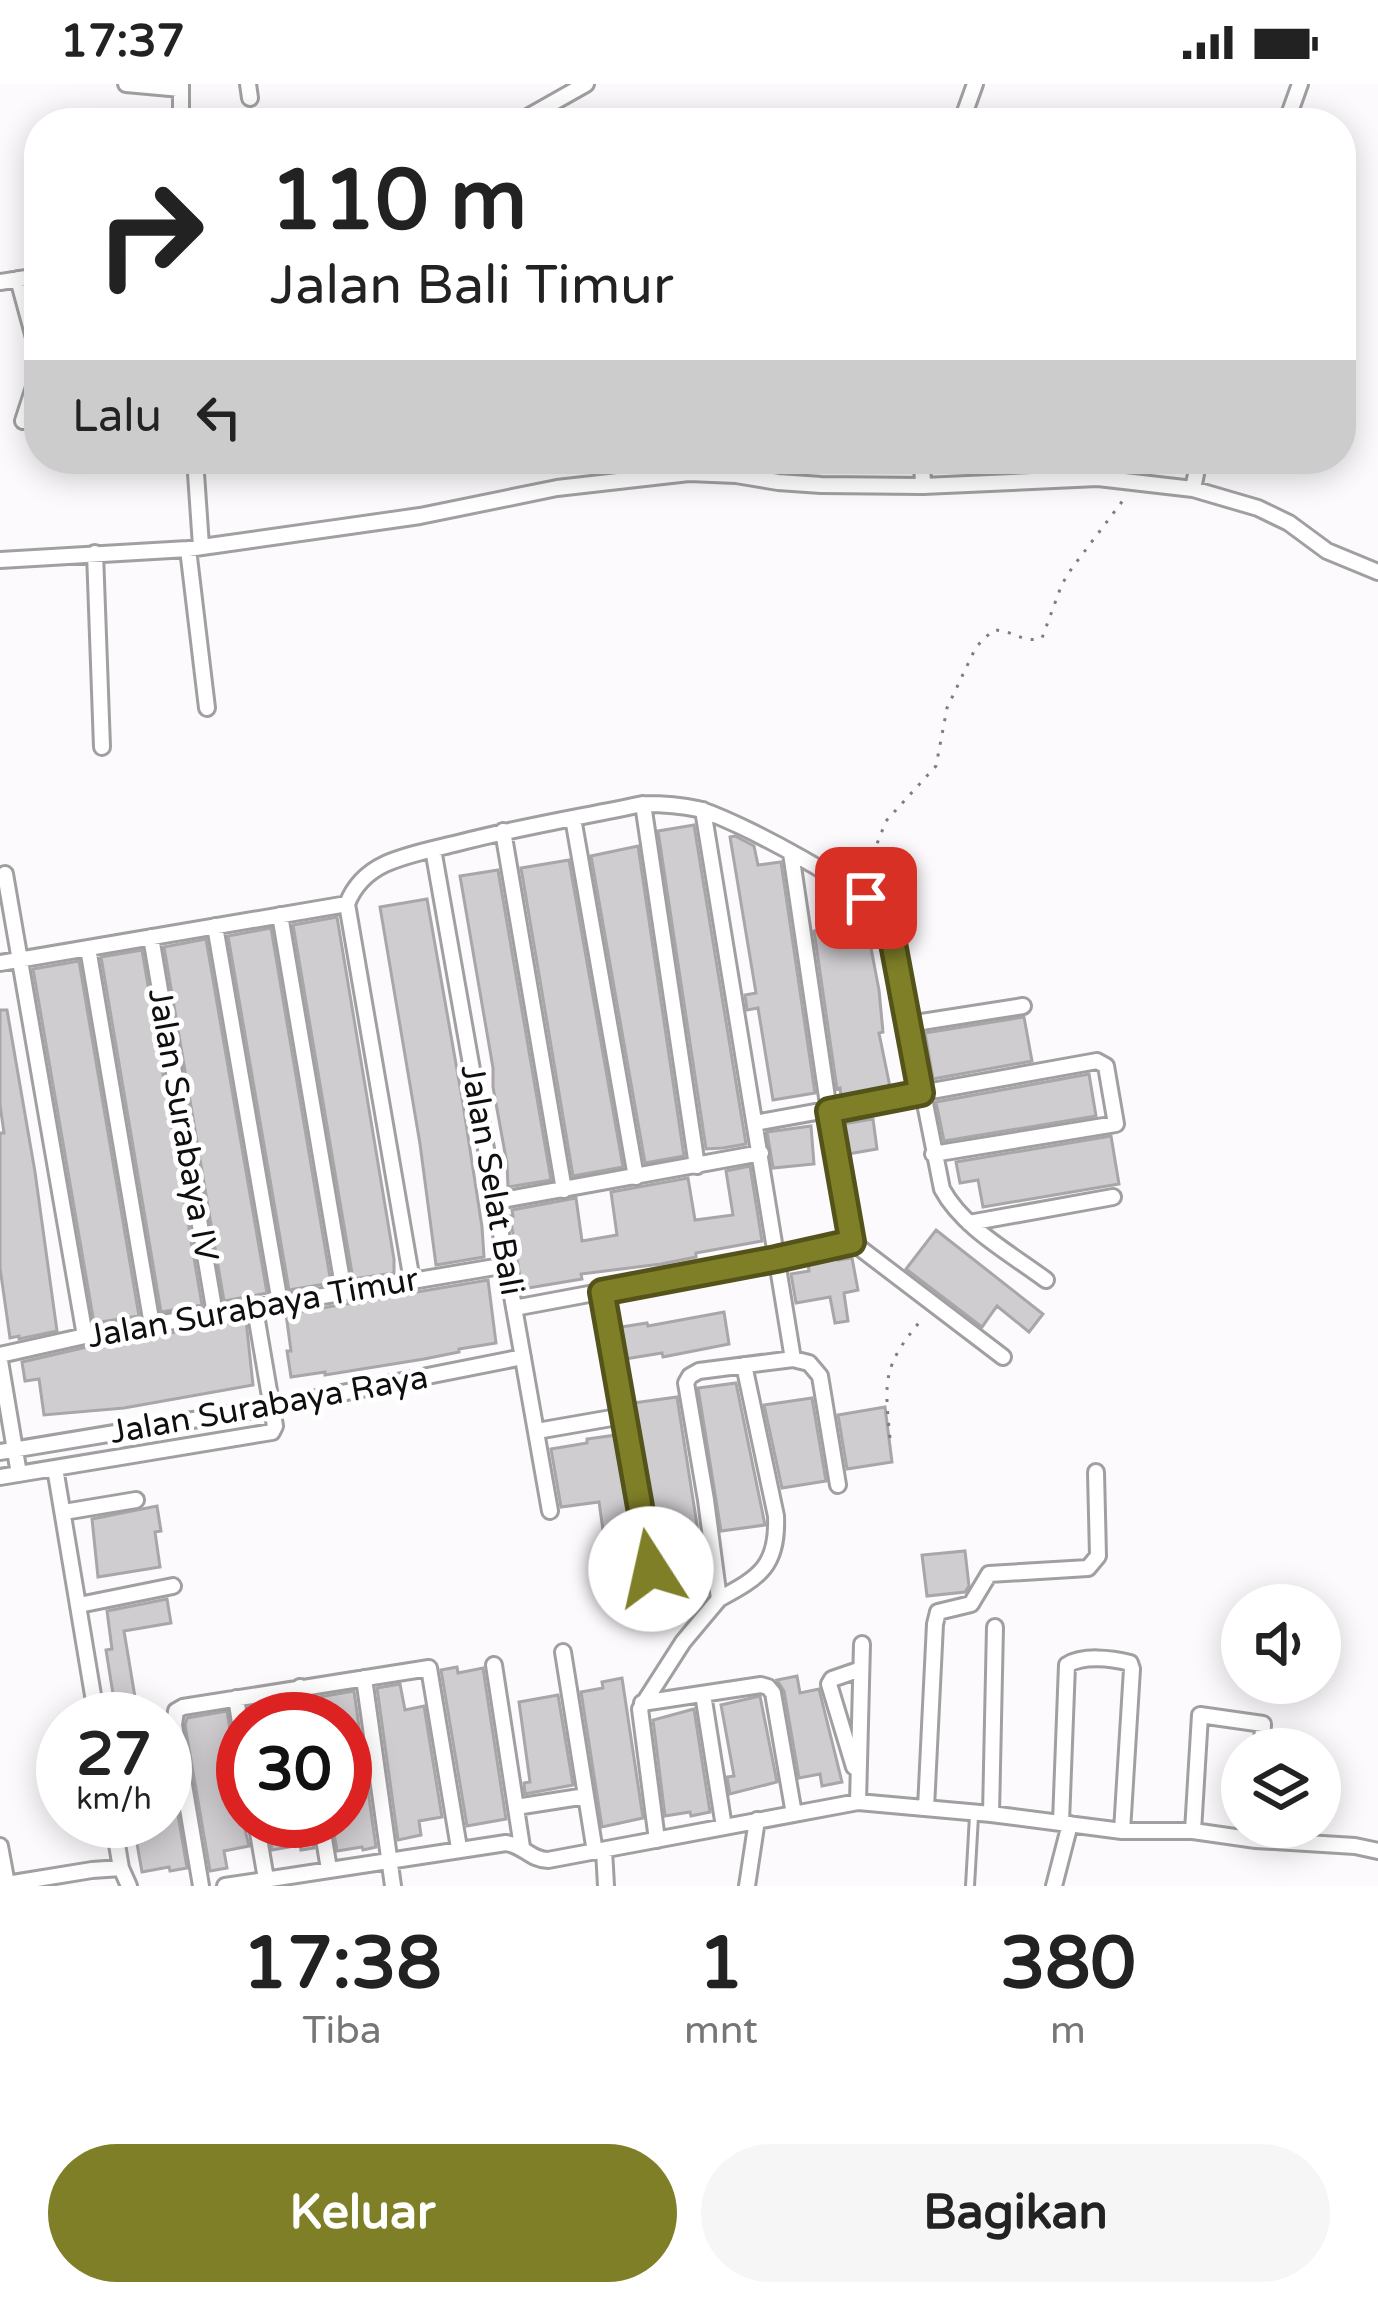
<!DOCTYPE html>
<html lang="id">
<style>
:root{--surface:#fff;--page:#f6f6f6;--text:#222;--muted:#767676;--accent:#7f7f28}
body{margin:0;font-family:"Varela Round",sans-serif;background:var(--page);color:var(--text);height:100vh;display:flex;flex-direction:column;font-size:45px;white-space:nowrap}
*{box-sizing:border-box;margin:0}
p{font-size:39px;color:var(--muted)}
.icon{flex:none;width:66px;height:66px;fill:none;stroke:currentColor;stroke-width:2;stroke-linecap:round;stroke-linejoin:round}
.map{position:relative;height:1802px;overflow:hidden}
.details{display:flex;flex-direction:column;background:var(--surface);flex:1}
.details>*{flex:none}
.guide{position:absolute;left:24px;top:24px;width:1332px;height:366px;border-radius:48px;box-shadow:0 6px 30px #0003;background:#fff;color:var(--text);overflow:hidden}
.fabs{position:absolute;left:1221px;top:1500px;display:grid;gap:24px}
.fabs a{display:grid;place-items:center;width:120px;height:120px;border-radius:50%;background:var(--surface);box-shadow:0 6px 30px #0003;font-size:60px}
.speed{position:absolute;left:36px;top:1608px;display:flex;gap:24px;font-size:60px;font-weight:700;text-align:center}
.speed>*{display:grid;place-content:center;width:156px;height:156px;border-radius:50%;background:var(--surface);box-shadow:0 6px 30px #0003;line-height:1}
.speed small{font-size:30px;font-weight:400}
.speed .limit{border:18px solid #d22;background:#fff;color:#111}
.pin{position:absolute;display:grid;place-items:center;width:102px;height:102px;color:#fff;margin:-51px;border-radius:24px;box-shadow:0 6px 18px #0006}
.me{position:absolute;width:132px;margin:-66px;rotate:350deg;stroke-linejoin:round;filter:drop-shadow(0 0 9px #0008)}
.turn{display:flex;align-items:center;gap:42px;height:252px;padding:0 48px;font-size:54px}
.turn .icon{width:156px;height:156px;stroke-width:2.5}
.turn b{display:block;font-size:84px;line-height:102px}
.then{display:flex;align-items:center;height:114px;padding:0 48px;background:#0003;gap:24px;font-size:45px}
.eta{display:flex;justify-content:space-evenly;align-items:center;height:204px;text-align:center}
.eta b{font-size:72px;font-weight:800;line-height:84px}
.primary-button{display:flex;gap:24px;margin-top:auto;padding:24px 48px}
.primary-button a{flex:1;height:138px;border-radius:72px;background:var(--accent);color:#fff;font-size:48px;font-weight:800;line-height:138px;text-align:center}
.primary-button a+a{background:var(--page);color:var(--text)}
.status{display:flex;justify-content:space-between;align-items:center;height:84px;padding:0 60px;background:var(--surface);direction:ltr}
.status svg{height:33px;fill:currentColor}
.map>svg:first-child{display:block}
.building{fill:#d0cdd1;stroke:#a9a6aa;stroke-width:3}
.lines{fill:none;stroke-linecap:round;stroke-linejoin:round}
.lane-casing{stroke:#a29fa3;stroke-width:12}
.street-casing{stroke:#a29fa3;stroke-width:20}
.path{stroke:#7e7c7e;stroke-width:3;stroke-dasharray:3 9;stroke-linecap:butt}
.lane{stroke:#fff;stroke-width:6}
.street{stroke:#fff;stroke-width:14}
.route-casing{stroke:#53531a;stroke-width:30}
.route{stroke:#7f7f28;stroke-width:21}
.labels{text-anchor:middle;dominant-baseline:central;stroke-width:10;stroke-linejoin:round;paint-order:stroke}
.street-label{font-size:33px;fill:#100f10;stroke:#fff}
</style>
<div class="status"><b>17:37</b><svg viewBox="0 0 49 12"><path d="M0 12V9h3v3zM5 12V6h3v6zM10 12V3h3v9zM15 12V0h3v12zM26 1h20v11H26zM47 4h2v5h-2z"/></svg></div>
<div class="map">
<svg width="1378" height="1802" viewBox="0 0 1378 1802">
<rect width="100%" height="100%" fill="#fdfafe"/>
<!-- building -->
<path class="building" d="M 694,741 L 746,1060 L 723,1064 L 706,1065 L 658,747 Z
M 735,752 L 754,762 L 758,781 L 781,778 L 815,1009 L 773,1016 L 758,924 L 747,926 L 745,911 L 756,909 L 730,753 Z
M 638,762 L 684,1072 L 645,1079 L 591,772 Z
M 569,776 L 623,1083 L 573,1092 L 521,784 Z
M 498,786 L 551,1096 L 508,1103 L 507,1080 L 493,1003 L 493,984 L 460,792 Z
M 427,815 L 463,1020 L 482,1143 L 484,1173 L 436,1181 L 420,1060 L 380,823 Z
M 858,824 L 870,834 L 871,837 L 866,838 L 879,906 L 883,948 L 879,949 L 890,1003 L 841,1012 L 840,1004 L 837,1005 L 814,847 L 822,846 L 819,830 Z
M 337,833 L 394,1175 L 394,1189 L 353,1195 L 293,841 Z
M 271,844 L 331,1199 L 289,1206 L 228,852 Z
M 206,855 L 267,1209 L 224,1217 L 164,863 Z
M 142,866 L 202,1221 L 161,1228 L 101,873 Z
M 79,877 L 139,1232 L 94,1239 L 33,885 Z
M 0,926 L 7,926 L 35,1088 L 57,1247 L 19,1255 L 19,1252 L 10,1254 L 0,1184 L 0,1049 L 4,1049 L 0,1021 Z
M 1024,933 L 1032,977 L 933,995 L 925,949 Z
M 1089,990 L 1096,1032 L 944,1057 L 936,1018 Z
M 873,1035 L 877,1065 L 848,1070 L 843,1040 Z
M 811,1042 L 814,1080 L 773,1084 L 767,1048 Z
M 1111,1052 L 1119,1100 L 983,1123 L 978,1096 L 960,1099 L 956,1078 Z
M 750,1082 L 762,1157 L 696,1169 L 696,1173 L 661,1180 L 581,1190 L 582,1195 L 522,1205 L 510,1132 L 513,1132 L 512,1126 L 576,1114 L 582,1157 L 617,1151 L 611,1108 L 688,1094 L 695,1136 L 733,1131 L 726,1087 Z
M 936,1146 L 1043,1230 L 1029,1248 L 997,1222 L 982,1243 L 906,1185 Z
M 837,1173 L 838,1176 L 852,1174 L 858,1206 L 844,1209 L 848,1237 L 835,1239 L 830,1213 L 796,1219 L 791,1190 L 809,1187 L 808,1179 Z
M 488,1196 L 496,1259 L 459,1265 L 459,1268 L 424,1275 L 325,1291 L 325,1288 L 291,1293 L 287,1267 L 291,1267 L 286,1230 Z
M 724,1228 L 729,1260 L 663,1273 L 662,1269 L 625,1275 L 621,1243 L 647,1239 L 648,1242 Z
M 246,1236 L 253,1301 L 124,1324 L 44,1331 L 39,1295 L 25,1297 L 22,1278 L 87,1263 Z
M 736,1299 L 765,1441 L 721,1447 L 698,1304 Z
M 677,1313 L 705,1492 L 658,1496 L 662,1483 L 633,1319 Z
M 812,1314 L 826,1397 L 782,1404 L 764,1321 Z
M 885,1323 L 892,1378 L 847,1385 L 838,1331 Z
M 616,1351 L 640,1487 L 644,1494 L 613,1498 L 606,1445 L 603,1446 L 599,1418 L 561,1423 L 551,1365 L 587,1359 L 587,1355 Z
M 157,1422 L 161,1447 L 155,1448 L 160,1483 L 98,1493 L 92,1435 Z
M 965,1467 L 969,1502 L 965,1508 L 927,1512 L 922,1471 Z
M 167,1515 L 171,1539 L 124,1547 L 138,1631 L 117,1635 L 106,1566 L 112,1565 L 107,1527 Z
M 457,1583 L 458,1589 L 483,1584 L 506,1735 L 467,1742 L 441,1586 Z
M 797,1592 L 800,1609 L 819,1605 L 842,1698 L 822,1702 L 820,1690 L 799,1694 L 784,1607 L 777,1596 Z
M 622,1594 L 643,1734 L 602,1743 L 581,1608 L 603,1604 L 602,1598 Z
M 400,1600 L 405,1626 L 424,1622 L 442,1733 L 419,1737 L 421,1751 L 398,1756 L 377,1604 Z
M 354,1607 L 376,1763 L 363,1766 L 362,1763 L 337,1767 L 332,1737 L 345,1737 L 345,1635 L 316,1635 L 313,1614 Z
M 558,1611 L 573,1701 L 525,1710 L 524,1699 L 530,1698 L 519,1618 Z
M 760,1612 L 777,1698 L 730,1710 L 727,1693 L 734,1692 L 721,1621 Z
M 694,1625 L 710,1728 L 691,1732 L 690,1728 L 665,1732 L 653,1636 Z
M 227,1627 L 232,1659 L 238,1667 L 241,1685 L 243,1737 L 249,1762 L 224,1767 L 227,1784 L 210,1787 L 185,1641 L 187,1634 Z
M 165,1655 L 187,1784 L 170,1787 L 169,1783 L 142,1788 L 133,1737 L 165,1737 Z
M 267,1737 L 310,1737 L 314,1764 L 301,1766 L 300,1761 L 272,1766 Z"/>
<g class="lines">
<!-- lane casing -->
<g class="lane-casing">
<path id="lane" d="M 970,1802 L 974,1732"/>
</g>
<!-- street casing -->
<g class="street-casing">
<path id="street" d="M 126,0 L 181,5
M 248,0 L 250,14
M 181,39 L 181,0
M 517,39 L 586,0
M 961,39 L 975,0
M 1286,39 L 1300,0
M 18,195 L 39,272
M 0,198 L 39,192
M 23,337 L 36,297 L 39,274
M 195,375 L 201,462
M 922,375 L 923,402
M 1193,405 L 1199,375
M 188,465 L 207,624
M 95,469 L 102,663
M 0,476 L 188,465 L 420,432 L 557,404 L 689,389 L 736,391 L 778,398 L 821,401 L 923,402 L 1098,394 L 1193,405 L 1258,424 L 1289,439 L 1327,467 L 1378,488
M 643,720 L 697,1082
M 703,726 L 793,1275
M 573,734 L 636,1093
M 503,747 L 564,1106
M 433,765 L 550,1427
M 791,769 L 829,1027 L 852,1158 L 1003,1273
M 5,790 L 85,1252
M 347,820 C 354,802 368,788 385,780 C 407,770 434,765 458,759 C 519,743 581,733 643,720 C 662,720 680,721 698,725 C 737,736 869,806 889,838 L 942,1105 C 963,1144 1010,1169 1046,1196
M 347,820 L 412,1197
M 280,831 L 344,1208
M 215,842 L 280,1219
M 151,853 L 215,1230
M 88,864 L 152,1241
M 0,879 L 347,820
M 909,940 L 1023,922
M 755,1039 L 1097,977 L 1106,982 L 1116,1040 L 933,1070
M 497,1117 L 761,1069
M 969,1139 L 1113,1113
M 602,1208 L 651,1485
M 514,1224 L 776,1175 L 852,1158
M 0,1271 L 85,1252 L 507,1181
M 0,1277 L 19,1390
M 537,1347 L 623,1332
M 0,1368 L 271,1323 L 523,1273
M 55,1384 L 97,1635
M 0,1393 L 272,1348 L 275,1342 L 255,1225
M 64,1428 L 136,1416
M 719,1515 C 760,1493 778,1482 776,1432 L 744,1281
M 79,1521 L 173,1502
M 563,1568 L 595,1768
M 494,1581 L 522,1763
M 364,1594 L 393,1802
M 300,1603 L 305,1635
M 703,1610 L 724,1743
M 236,1614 L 243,1657
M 642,1619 L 761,1601 L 768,1603 L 773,1609 L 794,1730
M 854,1683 L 829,1600 L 832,1595 L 861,1585
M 858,1718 L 862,1560
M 516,1723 L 586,1712
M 926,1724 L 935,1540 L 938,1528 L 971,1520 L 989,1490 L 1088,1484 L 1098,1472 L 1096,1388
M 991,1730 L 995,1543
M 113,1737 L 121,1784 L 129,1802
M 256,1737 L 266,1795
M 321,1737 L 329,1785
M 1061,1738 L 1067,1581 C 1083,1571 1111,1574 1130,1579 L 1132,1585 L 1122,1747
M 1193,1747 L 1200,1631 L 1263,1640 L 1262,1665
M 657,1756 L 640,1625 L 683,1558 L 719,1515 L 706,1416 L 686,1299 L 690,1292 L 699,1287 L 793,1275 L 809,1279 L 820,1292 L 838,1401
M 0,1762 L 7,1800
M 604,1766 L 606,1802
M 0,1801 L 92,1786 L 121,1784
M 201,1802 L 174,1641 L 176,1627 L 183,1623 L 429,1584 L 459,1764
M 225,1802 L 506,1759 C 523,1761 531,1776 548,1776 L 858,1718 L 991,1730 L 1122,1747 L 1193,1747 L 1256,1756 L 1355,1762 L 1378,1767
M 747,1802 L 757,1736
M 1054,1802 L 1070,1740"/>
</g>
<!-- path -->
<path class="path" d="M 868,794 L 873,770 L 886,737 L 936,682 L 947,624 L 976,563 L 993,546 C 1014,546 1023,560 1042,554 L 1062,500 L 1072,484 L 1124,415
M 890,1354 C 884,1294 883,1282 922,1235"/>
<!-- lane -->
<use href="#lane" class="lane"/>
<!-- street -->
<use href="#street" class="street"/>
</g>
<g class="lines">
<!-- route casing -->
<g class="route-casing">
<path id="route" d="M 651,1485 L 602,1208 L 776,1175 L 852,1158 L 829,1027 L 921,1009 L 889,838 L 882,827 L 866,814"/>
</g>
<!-- route -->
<use href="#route" class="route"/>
</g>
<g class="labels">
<!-- street labels -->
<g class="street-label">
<text transform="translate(183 1041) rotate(80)">Jalan Surabaya IV</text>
<text transform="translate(492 1096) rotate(80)">Jalan Selat Bali</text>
<text transform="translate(253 1224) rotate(-10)">Jalan Surabaya Timur</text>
<text transform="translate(269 1321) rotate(-10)">Jalan Surabaya Raya</text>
</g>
</g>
</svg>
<div class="fabs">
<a><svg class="icon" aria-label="sound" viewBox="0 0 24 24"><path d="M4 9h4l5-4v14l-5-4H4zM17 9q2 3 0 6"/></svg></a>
<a><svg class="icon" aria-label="layers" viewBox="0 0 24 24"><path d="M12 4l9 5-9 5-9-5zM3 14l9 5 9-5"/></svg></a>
</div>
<div class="speed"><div>27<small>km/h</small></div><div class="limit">30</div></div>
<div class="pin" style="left:866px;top:814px;background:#d93025"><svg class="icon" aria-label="arrive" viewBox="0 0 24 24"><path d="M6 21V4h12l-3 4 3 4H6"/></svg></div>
<svg class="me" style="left:651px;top:1485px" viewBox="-20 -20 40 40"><circle r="19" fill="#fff"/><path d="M0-13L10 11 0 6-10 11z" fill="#7f7f28"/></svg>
<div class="guide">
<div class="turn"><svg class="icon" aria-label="right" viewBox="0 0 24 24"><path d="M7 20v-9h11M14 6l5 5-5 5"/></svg><div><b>110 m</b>Jalan Bali Timur</div></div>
<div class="then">Lalu<svg class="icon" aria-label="left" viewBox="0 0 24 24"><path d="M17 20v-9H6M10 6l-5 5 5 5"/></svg></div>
</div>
</div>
<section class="details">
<div class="eta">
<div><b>17:38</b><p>Tiba</p></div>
<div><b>1</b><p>mnt</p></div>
<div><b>380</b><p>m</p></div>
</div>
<div class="primary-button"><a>Keluar</a><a>Bagikan</a></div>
</section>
